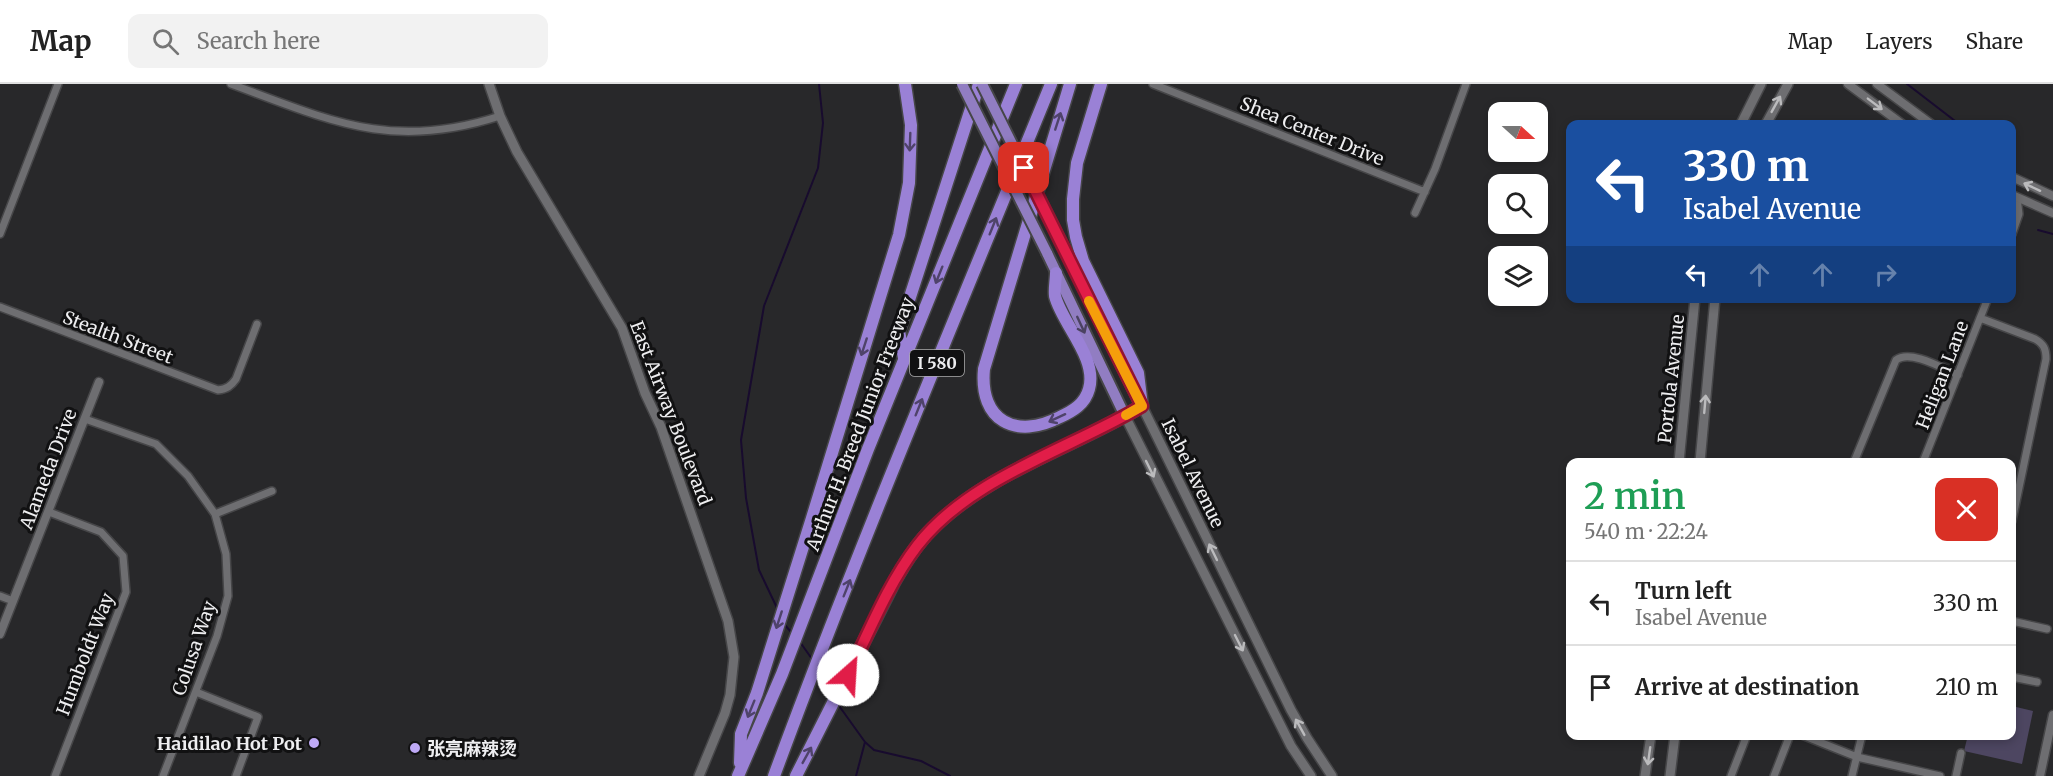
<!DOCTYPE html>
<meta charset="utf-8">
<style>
:root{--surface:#fff;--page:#f2f2f2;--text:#222;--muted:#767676;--line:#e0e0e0}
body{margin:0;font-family:Merriweather,"Noto Sans SC",serif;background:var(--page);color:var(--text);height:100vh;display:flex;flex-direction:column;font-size:22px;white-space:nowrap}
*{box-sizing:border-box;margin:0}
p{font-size:20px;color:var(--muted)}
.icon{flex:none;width:33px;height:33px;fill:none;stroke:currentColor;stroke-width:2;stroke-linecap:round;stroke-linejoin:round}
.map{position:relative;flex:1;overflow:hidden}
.panel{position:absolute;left:1566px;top:374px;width:450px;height:282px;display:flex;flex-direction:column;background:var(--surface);border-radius:12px;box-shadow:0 3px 9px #0003}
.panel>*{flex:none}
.top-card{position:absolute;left:1566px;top:36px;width:450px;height:183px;border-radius:12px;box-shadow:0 3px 9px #0003;background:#1a4fa0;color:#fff;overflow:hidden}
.needle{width:39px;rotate:111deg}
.buttons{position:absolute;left:1488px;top:18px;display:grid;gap:12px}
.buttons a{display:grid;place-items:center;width:60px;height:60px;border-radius:12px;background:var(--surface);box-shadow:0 3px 9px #0003;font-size:30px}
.pin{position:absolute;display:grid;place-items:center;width:51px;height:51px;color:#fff;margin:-26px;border-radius:12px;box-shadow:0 3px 9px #0006}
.me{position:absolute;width:66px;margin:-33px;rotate:26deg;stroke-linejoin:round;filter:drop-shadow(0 0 4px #0008)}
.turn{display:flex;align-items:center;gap:21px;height:126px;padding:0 18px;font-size:27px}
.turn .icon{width:78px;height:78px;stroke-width:2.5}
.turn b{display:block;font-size:42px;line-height:51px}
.lanes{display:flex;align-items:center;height:57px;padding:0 18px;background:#0003;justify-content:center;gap:30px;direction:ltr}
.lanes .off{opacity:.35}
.round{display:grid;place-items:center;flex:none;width:63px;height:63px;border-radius:12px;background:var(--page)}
.overview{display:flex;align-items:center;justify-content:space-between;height:102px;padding:0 18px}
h1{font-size:36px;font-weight:600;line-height:45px;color:#1e9e55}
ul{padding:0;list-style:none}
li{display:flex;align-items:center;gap:18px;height:84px;padding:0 18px;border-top:2px solid var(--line)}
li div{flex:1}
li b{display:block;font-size:22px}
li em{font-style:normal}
header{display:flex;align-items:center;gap:36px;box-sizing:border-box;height:84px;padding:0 30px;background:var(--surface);border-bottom:2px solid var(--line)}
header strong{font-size:28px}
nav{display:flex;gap:33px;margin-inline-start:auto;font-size:21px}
.search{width:420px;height:54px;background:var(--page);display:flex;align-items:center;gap:15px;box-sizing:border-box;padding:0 21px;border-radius:12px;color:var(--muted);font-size:22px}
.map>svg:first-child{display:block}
.green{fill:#4d4661}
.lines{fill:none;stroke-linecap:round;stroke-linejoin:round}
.stream{stroke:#180b2e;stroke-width:2}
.minor-casing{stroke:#464648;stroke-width:10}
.tertiary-casing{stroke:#464648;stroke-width:11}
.secondary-casing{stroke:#464648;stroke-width:12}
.trunk-casing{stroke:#464648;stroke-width:14}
.motorway-casing{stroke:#464648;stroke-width:15}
.minor{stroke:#6e6e71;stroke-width:7}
.tertiary{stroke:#6e6e71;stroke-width:8}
.secondary{stroke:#6e6e71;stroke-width:9}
.trunk{stroke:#917dc2;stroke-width:10}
.motorway{stroke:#9a81d6;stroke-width:12}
.trunk-bridge-casing{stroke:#464648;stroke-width:14;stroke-linecap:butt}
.trunk-bridge{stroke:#917dc2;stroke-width:10}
.oneway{stroke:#bbbbbd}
.oneway2{stroke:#4f436a}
.oneway3{stroke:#4b4261}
.route-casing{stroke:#92132f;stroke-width:15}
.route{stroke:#e11d48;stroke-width:10}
.slow{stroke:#f59e0b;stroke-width:10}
.poi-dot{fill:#bea9f5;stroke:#111112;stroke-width:2}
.labels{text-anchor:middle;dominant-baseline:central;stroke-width:6;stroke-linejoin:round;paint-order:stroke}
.shield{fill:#111112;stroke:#acacad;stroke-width:1.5}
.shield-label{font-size:16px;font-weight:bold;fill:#eeeef0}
.street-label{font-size:18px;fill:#eeeef0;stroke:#111112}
.poi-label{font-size:18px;font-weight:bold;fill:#eeeef0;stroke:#111112;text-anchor:end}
</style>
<header>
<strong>Map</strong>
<div class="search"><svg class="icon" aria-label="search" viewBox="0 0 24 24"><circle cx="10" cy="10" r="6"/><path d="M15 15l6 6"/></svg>Search here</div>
<nav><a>Map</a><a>Layers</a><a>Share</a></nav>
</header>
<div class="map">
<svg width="2053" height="692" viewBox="0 0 2053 692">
<rect width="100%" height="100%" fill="#28282a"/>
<!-- green -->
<path class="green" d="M 2012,622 L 2033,627 L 2022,680 L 1964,667 L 1968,651 L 2012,651 Z"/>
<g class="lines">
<!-- stream -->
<path class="stream" d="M 1907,0 L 1959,40
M 2038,146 L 2053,150
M 778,526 L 759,486 L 746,414 L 741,356 L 764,222 L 818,84 L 823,39 L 819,0
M 784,540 L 792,549
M 800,558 L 812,575
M 818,585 L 832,608
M 837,619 L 865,658 L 874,666 L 921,677 L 950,692
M 856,692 L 865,658"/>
<!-- minor casing -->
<g class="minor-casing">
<path id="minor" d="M 231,0 C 331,37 392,67 500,32
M 1153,0 L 1425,108
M 1415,129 L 1435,85 L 1466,0
M 0,150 L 58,0
M 2012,150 L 2019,130 L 2017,114
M 0,223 L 218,306 C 227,305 231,302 236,295 L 257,240
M 1980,234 L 2035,255 C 2044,260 2046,265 2046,275 L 2012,437
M 85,335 L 156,360 L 188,392 L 215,430 L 226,470 L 228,512 L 217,552 L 163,692
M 1854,378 L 1896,276 C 1910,265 1942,284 1958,291
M 1923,378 L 1988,214
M 49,428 L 101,448 L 123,472 L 126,508 L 55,692
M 215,430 L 272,407
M 0,512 L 13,517
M 2012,537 L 2047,545
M 2012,593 L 2037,598
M 196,608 L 258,633 L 236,692
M 1802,651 L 1857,673 L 1940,692
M 1731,692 L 1747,651
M 1774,692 L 1790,651
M 1852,692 L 1862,651
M 1956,692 L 1961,669"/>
</g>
<!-- tertiary casing -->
<g class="tertiary-casing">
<path id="tertiary" d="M 1848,0 L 1902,40
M 1877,0 L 1931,40
M 2012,93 L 2053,112
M 2012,111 L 2053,129
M 0,550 L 99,298
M 2040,692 L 2053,631"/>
</g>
<!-- secondary casing -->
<g class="secondary-casing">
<path id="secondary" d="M 489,0 L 500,32 L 517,68 L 622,244 L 645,309 L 661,343 L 728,537 L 734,573 L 730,611 L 725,629 L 699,692
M 1741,40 L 1761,0
M 1766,40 L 1788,0
M 1142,322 L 1291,626 L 1307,654 L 1332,692
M 1125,332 L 1291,662 L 1311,692
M 1679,378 L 1695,214
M 1700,378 L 1715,214
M 1645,692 L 1651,651
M 1670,692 L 1675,651"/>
</g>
<!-- trunk casing -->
<g class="trunk-casing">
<path id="trunk" d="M 1056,148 L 1140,319
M 1047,169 L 1125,332"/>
</g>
<!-- motorway casing -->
<g class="motorway-casing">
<path id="motorway" d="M 1056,189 C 1056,195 1054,205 1055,212 C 1062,240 1098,274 1089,305 C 1085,320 1073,327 1060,333 C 1016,356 979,337 984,285 L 1070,0
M 904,274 L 899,247 L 979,0
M 740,679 L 741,650 L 757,609 L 812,434 L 899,151 L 909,99 L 911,41 L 905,0
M 738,692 L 782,590 L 868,365 L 1016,0
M 774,692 C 860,459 957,230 1051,0
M 796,692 L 893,500 C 904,480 916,460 933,444 C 989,388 1074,363 1142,322 L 1138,289 L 1083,177 L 1076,153 L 1073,136 L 1073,115 L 1077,79 L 1101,0"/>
</g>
<!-- minor -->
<use href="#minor" class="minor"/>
<!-- tertiary -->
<use href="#tertiary" class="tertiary"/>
<!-- secondary -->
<use href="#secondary" class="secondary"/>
<!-- trunk -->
<use href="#trunk" class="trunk"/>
<!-- motorway -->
<use href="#motorway" class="motorway"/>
<!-- trunk-bridge casing -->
<g class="trunk-bridge-casing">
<path id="trunk-bridge" d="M 962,0 L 1047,169
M 982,0 L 1056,148"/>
</g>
<!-- trunk-bridge -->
<use href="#trunk-bridge" class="trunk-bridge"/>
</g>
<!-- one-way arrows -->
<defs><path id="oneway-shaft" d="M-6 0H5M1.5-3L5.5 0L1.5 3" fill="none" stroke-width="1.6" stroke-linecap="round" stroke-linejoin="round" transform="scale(1.5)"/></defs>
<g class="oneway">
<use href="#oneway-shaft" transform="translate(1776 20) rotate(-61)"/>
<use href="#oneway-shaft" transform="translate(1875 20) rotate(37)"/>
<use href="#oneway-shaft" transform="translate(2032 103) rotate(-155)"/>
<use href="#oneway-shaft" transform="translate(1705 320) rotate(-85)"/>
<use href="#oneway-shaft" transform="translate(1150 385) rotate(64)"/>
<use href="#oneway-shaft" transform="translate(1213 468) rotate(-116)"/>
<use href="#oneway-shaft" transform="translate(1239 559) rotate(63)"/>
<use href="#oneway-shaft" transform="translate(1300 643) rotate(-119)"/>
<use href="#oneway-shaft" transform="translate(1649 672) rotate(98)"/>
</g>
<g class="oneway2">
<use href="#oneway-shaft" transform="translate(1058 37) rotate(-72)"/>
<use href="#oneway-shaft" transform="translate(910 58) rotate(92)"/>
<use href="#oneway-shaft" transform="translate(993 142) rotate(-68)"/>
<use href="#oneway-shaft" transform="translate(939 191) rotate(112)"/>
<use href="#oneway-shaft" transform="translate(864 263) rotate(108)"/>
<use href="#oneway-shaft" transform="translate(919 323) rotate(-68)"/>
<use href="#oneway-shaft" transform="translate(1057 334) rotate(155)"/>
<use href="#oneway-shaft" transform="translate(847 504) rotate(-68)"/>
<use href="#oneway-shaft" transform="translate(779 536) rotate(108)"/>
<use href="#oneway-shaft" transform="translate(751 625) rotate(112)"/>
<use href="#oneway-shaft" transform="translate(807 671) rotate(-61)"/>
</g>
<use class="oneway3" href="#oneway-shaft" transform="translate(1081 241) rotate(65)"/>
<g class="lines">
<!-- route casing -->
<g class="route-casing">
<path id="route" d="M 848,591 C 869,548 888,500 917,462 C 969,394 1070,365 1142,322 L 1024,84"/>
</g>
<!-- route -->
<use href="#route" class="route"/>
<!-- slow -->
<path class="slow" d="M 1089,217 L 1142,322 L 1126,331"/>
</g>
<!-- markers -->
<g class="poi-dot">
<circle cx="314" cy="659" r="6"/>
<circle cx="415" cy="664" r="6"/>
</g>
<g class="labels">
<!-- shield labels -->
<rect class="shield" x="910" y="266" width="54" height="26" rx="4.5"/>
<g class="shield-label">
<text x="937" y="279">I 580</text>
</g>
<!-- street labels -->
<g class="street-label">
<text transform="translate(1312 47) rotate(22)">Shea Center Drive</text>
<text transform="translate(118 253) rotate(21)">Stealth Street</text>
<text transform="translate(1942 291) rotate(-69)">Heligan Lane</text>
<text transform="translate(1671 295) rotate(-84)">Portola Avenue</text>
<text transform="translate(671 329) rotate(69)">East Airway Boulevard</text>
<text transform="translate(860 340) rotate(-69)">Arthur H. Breed Junior Freeway</text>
<text transform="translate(48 385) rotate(-69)">Alameda Drive</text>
<text transform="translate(1193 389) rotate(64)">Isabel Avenue</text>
<text transform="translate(194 564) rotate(-71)">Colusa Way</text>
<text transform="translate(85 570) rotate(-69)">Humboldt Way</text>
</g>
<!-- poi labels -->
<g class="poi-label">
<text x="302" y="659">Haidilao Hot Pot</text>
<text x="427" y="664" text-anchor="start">张亮麻辣烫</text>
</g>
</g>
</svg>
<div class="buttons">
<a><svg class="needle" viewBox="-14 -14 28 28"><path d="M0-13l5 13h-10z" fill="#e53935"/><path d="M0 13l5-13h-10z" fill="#767676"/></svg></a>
<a><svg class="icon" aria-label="search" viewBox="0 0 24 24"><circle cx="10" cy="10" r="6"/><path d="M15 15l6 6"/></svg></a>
<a><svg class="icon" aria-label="layers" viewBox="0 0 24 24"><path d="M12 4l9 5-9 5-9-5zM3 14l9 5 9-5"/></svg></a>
</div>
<div class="pin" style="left:1024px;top:84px;background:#d93025"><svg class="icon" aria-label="arrive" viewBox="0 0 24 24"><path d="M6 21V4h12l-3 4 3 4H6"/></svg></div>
<svg class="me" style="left:848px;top:591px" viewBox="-20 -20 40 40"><circle r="19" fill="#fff"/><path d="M0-13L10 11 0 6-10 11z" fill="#e11d48"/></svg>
<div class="top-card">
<div class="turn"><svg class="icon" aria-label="left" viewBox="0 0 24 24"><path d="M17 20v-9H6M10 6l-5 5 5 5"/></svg><div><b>330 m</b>Isabel Avenue</div></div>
<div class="lanes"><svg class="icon" aria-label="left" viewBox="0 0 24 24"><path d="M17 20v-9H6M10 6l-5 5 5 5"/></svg><svg class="icon off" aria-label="ahead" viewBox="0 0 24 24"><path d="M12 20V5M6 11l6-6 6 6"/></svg><svg class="icon off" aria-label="ahead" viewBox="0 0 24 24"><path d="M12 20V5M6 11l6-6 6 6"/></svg><svg class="icon off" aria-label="right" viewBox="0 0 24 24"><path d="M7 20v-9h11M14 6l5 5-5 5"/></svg></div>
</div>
<section class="panel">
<div class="overview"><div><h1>2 min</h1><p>540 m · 22:24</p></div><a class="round" style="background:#d93025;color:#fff"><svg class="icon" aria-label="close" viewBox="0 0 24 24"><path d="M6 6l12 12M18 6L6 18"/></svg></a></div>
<ul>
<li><svg class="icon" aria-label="left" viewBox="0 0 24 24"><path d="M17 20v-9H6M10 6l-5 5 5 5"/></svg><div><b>Turn left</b><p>Isabel Avenue</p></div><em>330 m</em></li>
<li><svg class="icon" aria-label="arrive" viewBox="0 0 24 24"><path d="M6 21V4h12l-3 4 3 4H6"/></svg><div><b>Arrive at destination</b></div><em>210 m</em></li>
</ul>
</section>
</div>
